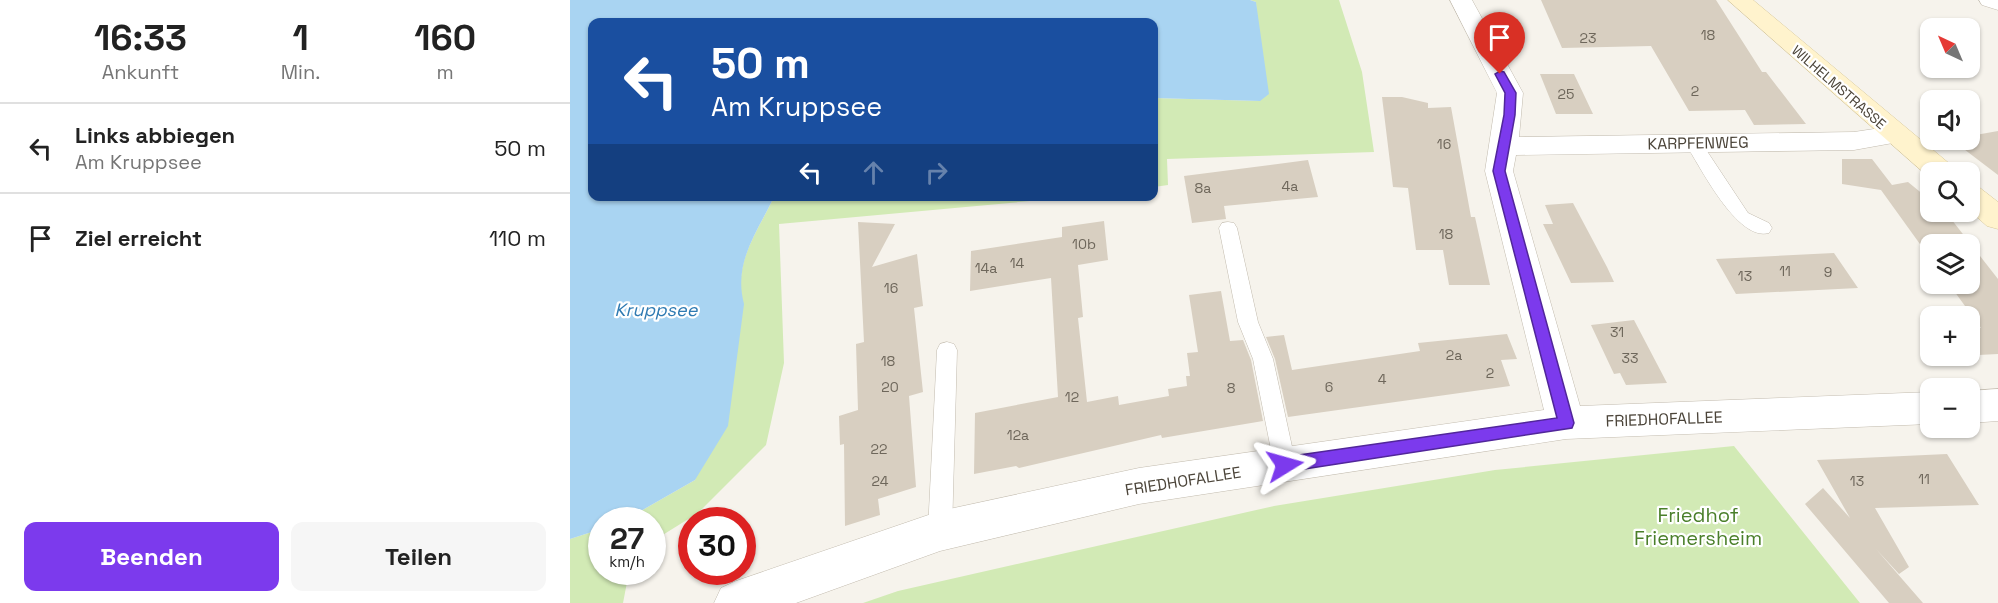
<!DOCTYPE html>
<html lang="de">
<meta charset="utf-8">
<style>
:root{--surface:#fff;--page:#f6f6f6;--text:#222;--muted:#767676;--line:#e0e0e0;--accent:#7c3aed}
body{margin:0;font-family:"Space Grotesk",sans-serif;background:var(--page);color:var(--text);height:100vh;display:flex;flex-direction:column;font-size:22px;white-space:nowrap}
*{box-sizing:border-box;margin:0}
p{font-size:20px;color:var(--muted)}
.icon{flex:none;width:33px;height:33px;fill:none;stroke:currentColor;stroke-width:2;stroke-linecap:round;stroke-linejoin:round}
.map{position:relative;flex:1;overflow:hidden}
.details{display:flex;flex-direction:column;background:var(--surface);width:570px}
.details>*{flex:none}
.banner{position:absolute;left:18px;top:18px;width:570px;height:183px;border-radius:12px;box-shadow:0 2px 4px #0004;background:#1a4fa0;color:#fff;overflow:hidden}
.needle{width:39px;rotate:316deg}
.controls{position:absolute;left:1350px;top:18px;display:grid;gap:12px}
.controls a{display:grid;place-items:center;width:60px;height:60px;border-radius:12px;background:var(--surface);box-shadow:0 2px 4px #0004;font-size:30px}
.speed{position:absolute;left:18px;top:507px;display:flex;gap:12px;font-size:30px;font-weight:700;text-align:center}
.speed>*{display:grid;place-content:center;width:78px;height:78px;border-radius:50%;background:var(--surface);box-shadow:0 2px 4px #0004;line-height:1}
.speed small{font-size:15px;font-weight:400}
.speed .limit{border:9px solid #d22;background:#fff;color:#111}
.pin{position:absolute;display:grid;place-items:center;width:51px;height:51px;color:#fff;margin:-62px -26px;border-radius:50% 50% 50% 0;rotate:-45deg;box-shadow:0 0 6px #0007}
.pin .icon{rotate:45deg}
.me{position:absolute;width:66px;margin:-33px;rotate:82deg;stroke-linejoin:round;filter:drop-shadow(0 0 4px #0008)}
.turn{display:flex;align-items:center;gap:21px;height:126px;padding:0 24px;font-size:27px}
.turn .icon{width:78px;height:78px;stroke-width:2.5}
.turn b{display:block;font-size:42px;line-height:51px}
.lanes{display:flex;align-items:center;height:57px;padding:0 24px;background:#0003;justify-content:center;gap:30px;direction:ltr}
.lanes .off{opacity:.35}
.eta{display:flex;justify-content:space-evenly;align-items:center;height:102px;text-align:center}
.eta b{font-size:36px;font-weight:700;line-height:42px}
.cta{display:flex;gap:12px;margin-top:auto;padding:12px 24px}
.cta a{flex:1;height:69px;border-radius:12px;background:var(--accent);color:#fff;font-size:24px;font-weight:700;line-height:69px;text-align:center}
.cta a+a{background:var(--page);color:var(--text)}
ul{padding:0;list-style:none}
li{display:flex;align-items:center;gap:18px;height:90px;padding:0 24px;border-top:2px solid var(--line)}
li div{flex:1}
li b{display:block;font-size:22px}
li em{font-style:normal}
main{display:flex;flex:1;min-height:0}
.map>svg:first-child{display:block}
.green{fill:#d2eab5}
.water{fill:#a9d4f2}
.building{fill:#d8cfc1}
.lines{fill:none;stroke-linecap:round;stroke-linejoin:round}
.lane-casing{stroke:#c2bbae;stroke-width:1}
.street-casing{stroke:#c2bbae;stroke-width:1}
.secondary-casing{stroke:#d6c79b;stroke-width:1}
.lane{fill:#fff;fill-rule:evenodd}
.street{fill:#fff;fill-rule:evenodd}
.secondary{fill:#fff3cd;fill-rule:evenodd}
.route{fill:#7c3aed;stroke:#51269a;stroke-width:1.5}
.labels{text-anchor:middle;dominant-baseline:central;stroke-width:4.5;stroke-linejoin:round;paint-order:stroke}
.number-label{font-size:14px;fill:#6e675b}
.far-street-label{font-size:14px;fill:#4b4439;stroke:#fff}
.street-label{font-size:16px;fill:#4b4439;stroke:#fff}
.water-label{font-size:18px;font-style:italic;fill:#2e7ab2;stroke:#fff}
.near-park-label{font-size:20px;fill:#4a7f2a;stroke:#fff}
</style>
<main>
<section class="details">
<div class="eta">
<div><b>16:33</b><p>Ankunft</p></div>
<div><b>1</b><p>Min.</p></div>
<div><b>160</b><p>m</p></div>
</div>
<ul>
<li><svg class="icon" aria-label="left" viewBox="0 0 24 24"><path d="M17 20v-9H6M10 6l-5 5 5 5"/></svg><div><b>Links abbiegen</b><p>Am Kruppsee</p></div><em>50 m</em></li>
<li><svg class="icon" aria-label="arrive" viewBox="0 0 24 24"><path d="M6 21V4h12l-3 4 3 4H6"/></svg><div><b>Ziel erreicht</b></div><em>110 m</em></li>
</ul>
<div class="cta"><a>Beenden</a><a>Teilen</a></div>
</section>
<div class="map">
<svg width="1428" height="603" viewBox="0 0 1428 603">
<rect width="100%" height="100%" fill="#f6f3ec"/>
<!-- green -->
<path class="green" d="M 680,0 L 769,0 L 792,72 L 804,152 L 597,159 L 598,185 L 584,187 L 584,98 L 690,101 L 686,2 Z
M 204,197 L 504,197 L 209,224 L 214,363 L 196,445 L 128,513 L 83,541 L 82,520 L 55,520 L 125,480 L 173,304 C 163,262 187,233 204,197 Z
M 1164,446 L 1290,603 L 293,603 L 328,591 L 704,506 L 925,470 Z
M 31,529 L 32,572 L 59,572 L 53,603 L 0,603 L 0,539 Z"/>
<!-- water -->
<path class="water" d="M 0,0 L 680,0 L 686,2 L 699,94 L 690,101 L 584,98 L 584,22 L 22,22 L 22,196 L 204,197 C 187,233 163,262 174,304 L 158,426 L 125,480 L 55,520 L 32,520 L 31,529 L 0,539 Z"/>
<!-- building -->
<path class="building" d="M 971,0 L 1146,0 L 1192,72 L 1196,72 L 1236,124 L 1184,125 L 1175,110 L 1119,111 L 1081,46 L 992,48 Z
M 970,74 L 1004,74 L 1023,114 L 986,114 Z
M 812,97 L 832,97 L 858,103 L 858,108 L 881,107 L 901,217 L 905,217 L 920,285 L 879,285 L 873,250 L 846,250 L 838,188 L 823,187 Z
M 1428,131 L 1428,175 L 1382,140 L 1400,140 L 1400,136 Z
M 1272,159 L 1302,159 L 1322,185 L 1338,182 L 1360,200 L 1360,212 L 1374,212 L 1378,215 L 1428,279 L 1428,354 L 1369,357 L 1400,356 L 1400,328 L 1411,328 L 1379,284 L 1400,284 L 1400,244 L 1360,244 L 1360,258 L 1311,190 L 1272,184 Z
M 738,160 L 748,197 L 654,206 L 656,219 L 622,223 L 614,176 Z
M 1003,203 L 1037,267 L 1044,282 L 1001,283 L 973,224 L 983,224 L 975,205 Z
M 534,221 L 538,260 L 508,265 L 513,317 L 508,318 L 517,402 L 548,396 L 549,405 L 599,396 L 598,389 L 617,386 L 616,376 L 620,376 L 617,353 L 628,352 L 619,295 L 651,291 L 660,341 L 673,340 L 681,360 L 693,421 L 592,438 L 591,435 L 449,468 L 446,466 L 404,474 L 405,413 L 488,397 L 481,278 L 400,291 L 401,251 L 492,237 L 492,227 Z
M 288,222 L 325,224 L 302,267 L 347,254 L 353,306 L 344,308 L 353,392 L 339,396 L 346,487 L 308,499 L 310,515 L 275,526 L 274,444 L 270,445 L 269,416 L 288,410 L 286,344 L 294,342 Z
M 1264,253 L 1288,288 L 1166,294 L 1146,259 Z
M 1064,320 L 1097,383 L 1056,385 L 1050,373 L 1044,374 L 1021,325 Z
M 937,334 L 947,359 L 931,360 L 940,386 L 718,417 L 705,359 L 696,337 L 714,335 L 722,370 L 850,351 L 848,343 Z
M 1377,454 L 1409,505 L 1305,508 L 1339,567 L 1329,574 L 1306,549 L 1353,603 L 1319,603 L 1235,504 L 1253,488 L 1280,518 L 1247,460 Z"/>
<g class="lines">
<!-- lane casing -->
<g class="lane-casing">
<path id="lane" d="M 1123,138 L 1129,139 L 1178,213 L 1199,223 L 1202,228 L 1199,233 C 1167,242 1130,166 1115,143 Z
M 658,222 L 664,223 L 667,228 L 688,322 L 703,359 L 726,465 L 723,472 L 715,475 L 707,472 L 704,465 L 683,359 L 668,322 L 649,228 L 652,223 Z
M 377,342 L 384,344 L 387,350 L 382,531 L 379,539 L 370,543 L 361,539 L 358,531 L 367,350 L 370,344 Z"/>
</g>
<!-- street casing -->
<g class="street-casing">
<path id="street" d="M 880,0 L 902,0 L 953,93 L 949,137 L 1284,132 L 1324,126 L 1334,129 L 1338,135 L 1334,141 L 1284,150 L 946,155 L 943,171 L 1010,406 L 1360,392 L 1360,424 L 996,439 L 569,504 L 370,551 L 226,603 L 144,603 L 151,588 L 166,581 L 370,511 L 569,468 L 974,410 L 915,171 L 927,93 Z
M 1409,0 L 1428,0 L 1428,10 L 1412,5 Z
M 1428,389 L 1428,421 L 1400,423 L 1400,391 Z"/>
</g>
<!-- secondary casing -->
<g class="secondary-casing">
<path id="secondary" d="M 1158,0 L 1183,0 L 1381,165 L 1385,172 L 1360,172 L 1360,178 Z
M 1400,185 L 1410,188 L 1428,202 L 1428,229 L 1417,226 L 1400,211 Z"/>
</g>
<!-- lane -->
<use href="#lane" class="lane"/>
<!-- street -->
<use href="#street" class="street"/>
<!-- secondary -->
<use href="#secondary" class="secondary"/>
</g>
<!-- route -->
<path class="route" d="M 930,71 L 934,72 L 946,93 L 945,115 L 935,171 L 1004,423 L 1002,428 L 715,472 L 710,470 L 707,465 L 710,459 L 715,457 L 987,418 L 923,171 L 934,115 L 935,93 L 925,74 Z"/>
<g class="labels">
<!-- number labels -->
<g class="number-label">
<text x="1138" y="35">18</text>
<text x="1018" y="38">23</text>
<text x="1125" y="91">2</text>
<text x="996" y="94">25</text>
<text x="874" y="144">16</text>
<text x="720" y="186">4a</text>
<text x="633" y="188">8a</text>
<text x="876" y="234">18</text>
<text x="514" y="244">10b</text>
<text x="447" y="263">14</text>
<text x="416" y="268">14a</text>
<text x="1215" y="271">11</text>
<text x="1258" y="272">9</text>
<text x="1175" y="276">13</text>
<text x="321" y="288">16</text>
<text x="1047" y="332">31</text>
<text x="884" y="355">2a</text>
<text x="1060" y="358">33</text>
<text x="318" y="361">18</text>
<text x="920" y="373">2</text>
<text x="812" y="379">4</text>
<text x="320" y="387">20</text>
<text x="759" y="387">6</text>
<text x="661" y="388">8</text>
<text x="502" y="397">12</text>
<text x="448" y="435">12a</text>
<text x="309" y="449">22</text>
<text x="1354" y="479">11</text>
<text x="310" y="481">24</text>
<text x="1287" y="481">13</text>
</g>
<!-- far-street labels -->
<g class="far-street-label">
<text transform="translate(1269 87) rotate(41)">WILHELMSTRASSE</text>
</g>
<!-- street labels -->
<g class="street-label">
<text transform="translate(1128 143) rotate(-1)">KARPFENWEG</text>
<text transform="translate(1094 419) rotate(-2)">FRIEDHOFALLEE</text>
<text transform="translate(613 481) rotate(-9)">FRIEDHOFALLEE</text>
</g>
<!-- water labels -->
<g class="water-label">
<text x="86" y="309">Kruppsee</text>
</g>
<!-- near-park labels -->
<g class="near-park-label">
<text x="1128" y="515">Friedhof<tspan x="1128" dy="23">Friemersheim</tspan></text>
</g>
</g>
</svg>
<div class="controls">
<a><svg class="needle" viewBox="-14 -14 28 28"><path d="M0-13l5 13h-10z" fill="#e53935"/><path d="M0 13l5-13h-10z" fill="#767676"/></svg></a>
<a><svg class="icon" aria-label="sound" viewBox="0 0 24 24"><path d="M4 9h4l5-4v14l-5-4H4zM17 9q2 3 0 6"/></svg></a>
<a><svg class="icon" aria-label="search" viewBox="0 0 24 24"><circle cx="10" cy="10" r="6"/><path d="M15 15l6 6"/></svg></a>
<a><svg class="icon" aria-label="layers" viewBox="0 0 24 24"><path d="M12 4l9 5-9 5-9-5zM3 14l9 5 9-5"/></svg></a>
<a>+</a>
<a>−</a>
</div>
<div class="speed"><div>27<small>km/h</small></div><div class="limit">30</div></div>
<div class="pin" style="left:930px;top:74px;background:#d93025"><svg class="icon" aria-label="arrive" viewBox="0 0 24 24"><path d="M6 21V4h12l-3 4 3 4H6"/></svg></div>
<svg class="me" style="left:715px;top:465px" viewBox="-20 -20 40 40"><path d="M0-17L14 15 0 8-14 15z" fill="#7c3aed" stroke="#fff" stroke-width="4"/></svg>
<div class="banner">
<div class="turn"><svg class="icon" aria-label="left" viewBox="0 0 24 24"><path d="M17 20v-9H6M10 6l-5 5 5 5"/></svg><div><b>50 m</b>Am Kruppsee</div></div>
<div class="lanes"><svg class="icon" aria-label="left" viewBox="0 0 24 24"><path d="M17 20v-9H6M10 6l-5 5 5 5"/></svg><svg class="icon off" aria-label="ahead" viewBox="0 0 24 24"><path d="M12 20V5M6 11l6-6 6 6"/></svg><svg class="icon off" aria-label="right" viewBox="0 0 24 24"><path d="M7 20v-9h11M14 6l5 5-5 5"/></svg></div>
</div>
</div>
</main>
